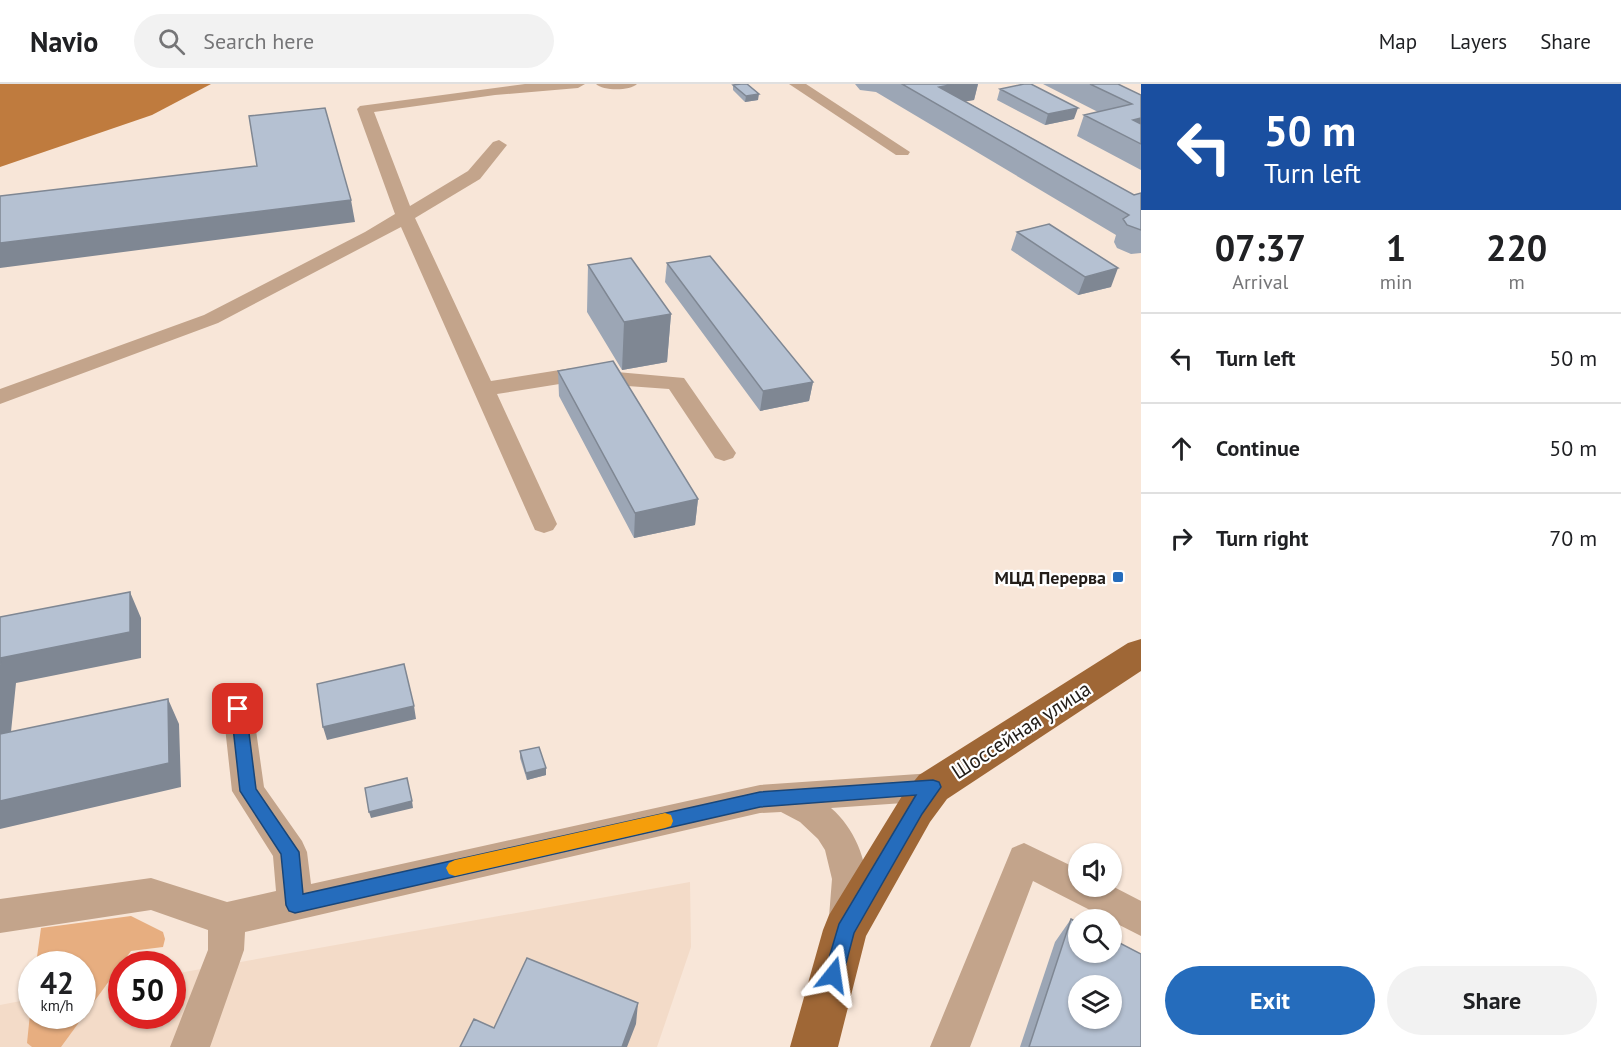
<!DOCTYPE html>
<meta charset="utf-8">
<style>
:root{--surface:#fff;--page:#f2f2f2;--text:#202124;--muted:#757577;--line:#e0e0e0;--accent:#256cbc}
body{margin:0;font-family:"PT Sans",sans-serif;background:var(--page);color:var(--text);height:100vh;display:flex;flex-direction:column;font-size:22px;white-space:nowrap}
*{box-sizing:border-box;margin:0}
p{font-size:20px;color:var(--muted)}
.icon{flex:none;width:33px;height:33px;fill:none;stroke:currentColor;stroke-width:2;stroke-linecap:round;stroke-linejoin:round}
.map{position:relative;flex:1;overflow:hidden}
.sheet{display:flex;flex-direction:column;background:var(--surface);width:480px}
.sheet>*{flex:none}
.top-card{background:#1a4fa0;color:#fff;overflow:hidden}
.tools{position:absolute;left:1068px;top:759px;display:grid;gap:12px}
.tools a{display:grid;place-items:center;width:54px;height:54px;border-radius:50%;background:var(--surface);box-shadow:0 2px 4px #0004;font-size:30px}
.speed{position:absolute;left:18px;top:867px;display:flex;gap:12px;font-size:30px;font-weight:700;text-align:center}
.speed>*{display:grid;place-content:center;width:78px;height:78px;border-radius:50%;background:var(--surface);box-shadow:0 2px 4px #0004;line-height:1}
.speed small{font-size:15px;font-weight:400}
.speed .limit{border:9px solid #d22;background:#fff;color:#111}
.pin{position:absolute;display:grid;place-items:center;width:51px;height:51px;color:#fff;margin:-26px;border-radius:12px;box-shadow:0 3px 9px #0006}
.me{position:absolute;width:66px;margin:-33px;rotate:15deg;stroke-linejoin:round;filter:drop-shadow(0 0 4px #0008)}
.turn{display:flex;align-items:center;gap:21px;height:126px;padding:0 24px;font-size:27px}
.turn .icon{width:78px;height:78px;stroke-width:2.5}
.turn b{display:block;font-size:42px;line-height:51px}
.eta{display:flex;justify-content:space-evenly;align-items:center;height:102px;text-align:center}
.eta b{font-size:36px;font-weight:600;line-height:42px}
.primary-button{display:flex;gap:12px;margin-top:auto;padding:12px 24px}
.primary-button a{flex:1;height:69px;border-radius:36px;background:var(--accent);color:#fff;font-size:24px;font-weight:600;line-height:69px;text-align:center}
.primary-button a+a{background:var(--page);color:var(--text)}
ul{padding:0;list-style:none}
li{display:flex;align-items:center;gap:18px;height:90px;padding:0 24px;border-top:2px solid var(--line)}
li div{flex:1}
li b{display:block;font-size:22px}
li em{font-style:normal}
header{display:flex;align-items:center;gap:36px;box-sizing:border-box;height:84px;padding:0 30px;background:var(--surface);border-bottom:2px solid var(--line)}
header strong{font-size:28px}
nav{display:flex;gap:33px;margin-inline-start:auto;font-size:21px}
.search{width:420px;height:54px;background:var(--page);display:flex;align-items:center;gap:15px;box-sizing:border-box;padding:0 21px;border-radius:33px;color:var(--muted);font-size:22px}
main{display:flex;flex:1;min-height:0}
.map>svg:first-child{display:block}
.built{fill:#f3dbc8}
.green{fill:#e7ae80}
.water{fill:#bf7b3e}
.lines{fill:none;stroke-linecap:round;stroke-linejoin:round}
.minor{fill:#c3a48b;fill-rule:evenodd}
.major{fill:#9f6736;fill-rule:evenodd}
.wall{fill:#9ca6b5}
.shaded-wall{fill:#7f8793}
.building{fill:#b5c1d2;stroke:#7f8793;stroke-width:1.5;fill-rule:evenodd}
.route{fill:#256cbc;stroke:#18467a;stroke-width:1.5}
.slow{fill:#f59e0b}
.poi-dot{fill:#256cbc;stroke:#fff;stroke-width:2}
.labels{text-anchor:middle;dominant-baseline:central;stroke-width:4.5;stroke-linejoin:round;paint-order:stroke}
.poi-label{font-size:18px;font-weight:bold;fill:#231d18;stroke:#fff;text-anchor:end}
.near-street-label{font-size:21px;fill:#231d18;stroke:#fff}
</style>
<header>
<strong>Navio</strong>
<div class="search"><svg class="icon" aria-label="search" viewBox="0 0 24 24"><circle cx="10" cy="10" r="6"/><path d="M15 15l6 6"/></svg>Search here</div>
<nav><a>Map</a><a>Layers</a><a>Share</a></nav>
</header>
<main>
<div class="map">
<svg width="1141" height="963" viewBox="0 0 1141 963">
<rect width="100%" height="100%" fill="#f8e6d8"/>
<!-- built -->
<path class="built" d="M 690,798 L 691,863 L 657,963 L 0,963 L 0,921 L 31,915 L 32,932 L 82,932 L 83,906 L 121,899 L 122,932 L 172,932 L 173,890 Z"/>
<!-- green -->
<path class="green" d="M 131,832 L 163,848 L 165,855 L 163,863 L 131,867 L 61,963 L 32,963 L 27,959 L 31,920 L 32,932 L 82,932 L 82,880 L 36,880 L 41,844 Z"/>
<!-- water -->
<path class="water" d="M 0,0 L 211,0 L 152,31 L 0,83 Z"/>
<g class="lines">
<!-- minor -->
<path class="minor" d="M 525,0 L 585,0 L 578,4 L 495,11 L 374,28 L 410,122 L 468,87 L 493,58 L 499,56 L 507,61 L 480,95 L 415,134 L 491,297 L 572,284 L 684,294 L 736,369 L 733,374 L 724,377 L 715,374 L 669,305 L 572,298 L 497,310 L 557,440 L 553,446 L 544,449 L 535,446 L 401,143 L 218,239 L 0,320 L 0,305 L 204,231 L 365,148 L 395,130 L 357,25 L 360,22 Z
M 596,0 L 637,0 C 630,7 603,7 596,0 Z
M 789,0 L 806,0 L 910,68 L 908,71 L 896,71 Z
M 238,613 L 249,616 L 253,625 L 264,703 L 302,757 L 307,768 L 311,800 L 760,701 L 933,689 L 945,693 L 949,703 L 945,713 L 933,717 L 831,724 C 864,752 877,806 860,845 L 847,850 L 834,845 L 829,833 L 832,795 L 825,766 L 818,755 L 800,738 L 781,728 L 760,729 L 245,848 L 244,866 L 210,963 L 170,963 L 208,866 L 208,846 L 151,826 L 0,849 L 0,815 L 151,794 L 227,818 L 276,807 L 273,772 L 232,707 L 223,625 L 227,616 Z
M 1024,759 L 1078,785 L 1078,802 L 1112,802 L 1141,817 L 1141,852 L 1033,797 L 970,963 L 930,963 L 1012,764 Z"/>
<!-- major -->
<path class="major" d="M 1141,555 L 1141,587 L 947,715 L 930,738 L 866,852 L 838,963 L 790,963 L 823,846 L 829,831 L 902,712 L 919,691 L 1128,559 Z"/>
</g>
<!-- wall -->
<path class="wall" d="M 855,0 L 978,0 L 974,16 L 965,17 L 1134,111 L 1141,109 L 1141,169 L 1131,170 L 1117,164 L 1114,158 L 1116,151 L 876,8 L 860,6 Z
M 1043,0 L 1118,0 L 1141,11 L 1141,86 L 1077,52 L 1084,31 L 1098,28 Z
M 733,1 L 758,16 L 745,18 L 733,6 Z
M 1000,5 L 1074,35 L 1045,41 L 997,16 Z
M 1017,148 L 1111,203 L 1078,211 L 1011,166 Z
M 667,179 L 813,298 L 809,317 L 760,327 L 665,198 Z
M 588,181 L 671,230 L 667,278 L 622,286 L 587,228 Z
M 558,287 L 698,415 L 695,441 L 634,454 L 559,312 Z
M 520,667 L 546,684 L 546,691 L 527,696 L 520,674 Z
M 1071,835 L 1141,963 L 1020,963 L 1055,858 Z"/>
<!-- shaded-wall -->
<path class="shaded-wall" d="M 955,0 L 978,0 L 974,16 L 940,22 L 939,3 Z
M 759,10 L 758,16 L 745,18 L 746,12 Z
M 1078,24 L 1074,35 L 1045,41 L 1048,30 Z
M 1141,34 L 1141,54 L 1133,36 Z
M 351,116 L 355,138 L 0,184 L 0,159 Z
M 1118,184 L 1111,203 L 1078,211 L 1085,193 Z
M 671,230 L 667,278 L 622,286 L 624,238 Z
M 813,298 L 809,317 L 760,327 L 763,307 Z
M 698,415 L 695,441 L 634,454 L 635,429 Z
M 130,508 L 141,534 L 141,574 L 16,599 L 8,677 L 0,666 L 0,581 L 1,574 Z
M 168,615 L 179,640 L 181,703 L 0,745 L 0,717 Z
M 414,622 L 416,635 L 327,656 L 323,643 Z
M 546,684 L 546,691 L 527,696 L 526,689 Z
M 412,717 L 413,724 L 371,734 L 369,728 Z
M 638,919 L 636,940 L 627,963 L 622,963 Z"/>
<!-- building -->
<path class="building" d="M 741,0 L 747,0 L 759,10 L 746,12 L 733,1 Z
M 902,0 L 955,0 L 939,3 L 1134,111 L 1141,109 L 1141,146 L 1127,141 L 1123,135 L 1129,131 Z
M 1024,0 L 1031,0 L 1078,24 L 1048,30 L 1000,5 Z
M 1090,0 L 1118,0 L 1141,11 L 1141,34 L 1133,36 L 1141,40 L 1141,60 L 1084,31 L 1132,20 Z
M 325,24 L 351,116 L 0,159 L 0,112 L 257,82 L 249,32 Z
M 1049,140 L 1118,184 L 1085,193 L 1017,148 Z
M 710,172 L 813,298 L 763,307 L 667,179 Z
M 631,174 L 671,230 L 624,238 L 588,181 Z
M 613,277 L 698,415 L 635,429 L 558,287 Z
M 130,508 L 130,548 L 1,574 L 0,581 L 0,533 Z
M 404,580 L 414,622 L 323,643 L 317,600 Z
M 168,615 L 169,679 L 0,717 L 0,650 Z
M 539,663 L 546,684 L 526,689 L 520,667 Z
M 407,694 L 412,717 L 369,728 L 365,704 Z
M 1071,835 L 1078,839 L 1078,868 L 1112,868 L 1112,855 L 1141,870 L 1141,963 L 1029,963 ZM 1078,902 L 1112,902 L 1112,934 L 1078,934 Z
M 527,874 L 638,919 L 622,963 L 460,963 L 474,935 L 494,944 Z"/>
<!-- route -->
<path class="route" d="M 238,618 L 244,620 L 246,625 L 256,705 L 299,768 L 303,810 L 760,708 L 933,696 L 939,698 L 941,703 L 922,730 L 854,849 L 843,891 L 840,897 L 833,900 L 827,897 L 824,891 L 839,840 L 916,711 L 760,723 L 295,829 L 289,827 L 286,821 L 281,770 L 240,707 L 231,625 L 233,620 Z"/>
<!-- slow -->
<path class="slow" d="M 665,729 L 671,731 L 673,737 L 671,742 L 665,744 L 455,792 L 449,790 L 446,784 L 449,779 L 455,776 Z"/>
<!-- markers -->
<rect class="poi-dot" x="1112" y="487" width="12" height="12" rx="3"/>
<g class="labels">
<!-- poi labels -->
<g class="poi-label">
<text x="1106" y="493">МЦД Перерва</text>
</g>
<!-- near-street labels -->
<g class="near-street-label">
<text transform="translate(1021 646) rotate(-33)">Шоссейная улица</text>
</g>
</g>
</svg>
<div class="tools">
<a><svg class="icon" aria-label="sound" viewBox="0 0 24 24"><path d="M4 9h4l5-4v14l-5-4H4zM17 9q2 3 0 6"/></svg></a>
<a><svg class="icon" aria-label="search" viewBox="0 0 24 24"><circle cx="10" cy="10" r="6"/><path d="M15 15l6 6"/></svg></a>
<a><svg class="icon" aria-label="layers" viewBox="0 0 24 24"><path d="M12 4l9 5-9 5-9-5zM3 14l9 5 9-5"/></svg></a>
</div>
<div class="speed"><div>42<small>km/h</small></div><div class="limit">50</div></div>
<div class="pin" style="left:238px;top:625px;background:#d93025"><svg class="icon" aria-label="arrive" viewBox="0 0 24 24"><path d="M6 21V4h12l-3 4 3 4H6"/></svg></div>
<svg class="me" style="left:833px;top:891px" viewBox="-20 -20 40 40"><path d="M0-17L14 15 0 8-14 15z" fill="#256cbc" stroke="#fff" stroke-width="4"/></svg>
</div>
<section class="sheet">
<div class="top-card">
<div class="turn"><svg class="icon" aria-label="left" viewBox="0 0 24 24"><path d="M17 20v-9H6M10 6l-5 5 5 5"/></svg><div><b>50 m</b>Turn left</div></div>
</div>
<div class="eta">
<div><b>07:37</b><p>Arrival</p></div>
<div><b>1</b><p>min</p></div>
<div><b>220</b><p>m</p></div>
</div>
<ul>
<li><svg class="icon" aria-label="left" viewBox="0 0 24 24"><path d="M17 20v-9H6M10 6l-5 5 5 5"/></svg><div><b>Turn left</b></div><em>50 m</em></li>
<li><svg class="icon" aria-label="ahead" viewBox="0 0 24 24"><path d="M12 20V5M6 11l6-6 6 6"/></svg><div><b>Continue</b></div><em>50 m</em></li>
<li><svg class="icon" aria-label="right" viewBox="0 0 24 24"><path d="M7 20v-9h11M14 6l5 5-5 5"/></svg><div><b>Turn right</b></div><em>70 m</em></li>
</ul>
<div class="primary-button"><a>Exit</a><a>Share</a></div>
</section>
</main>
